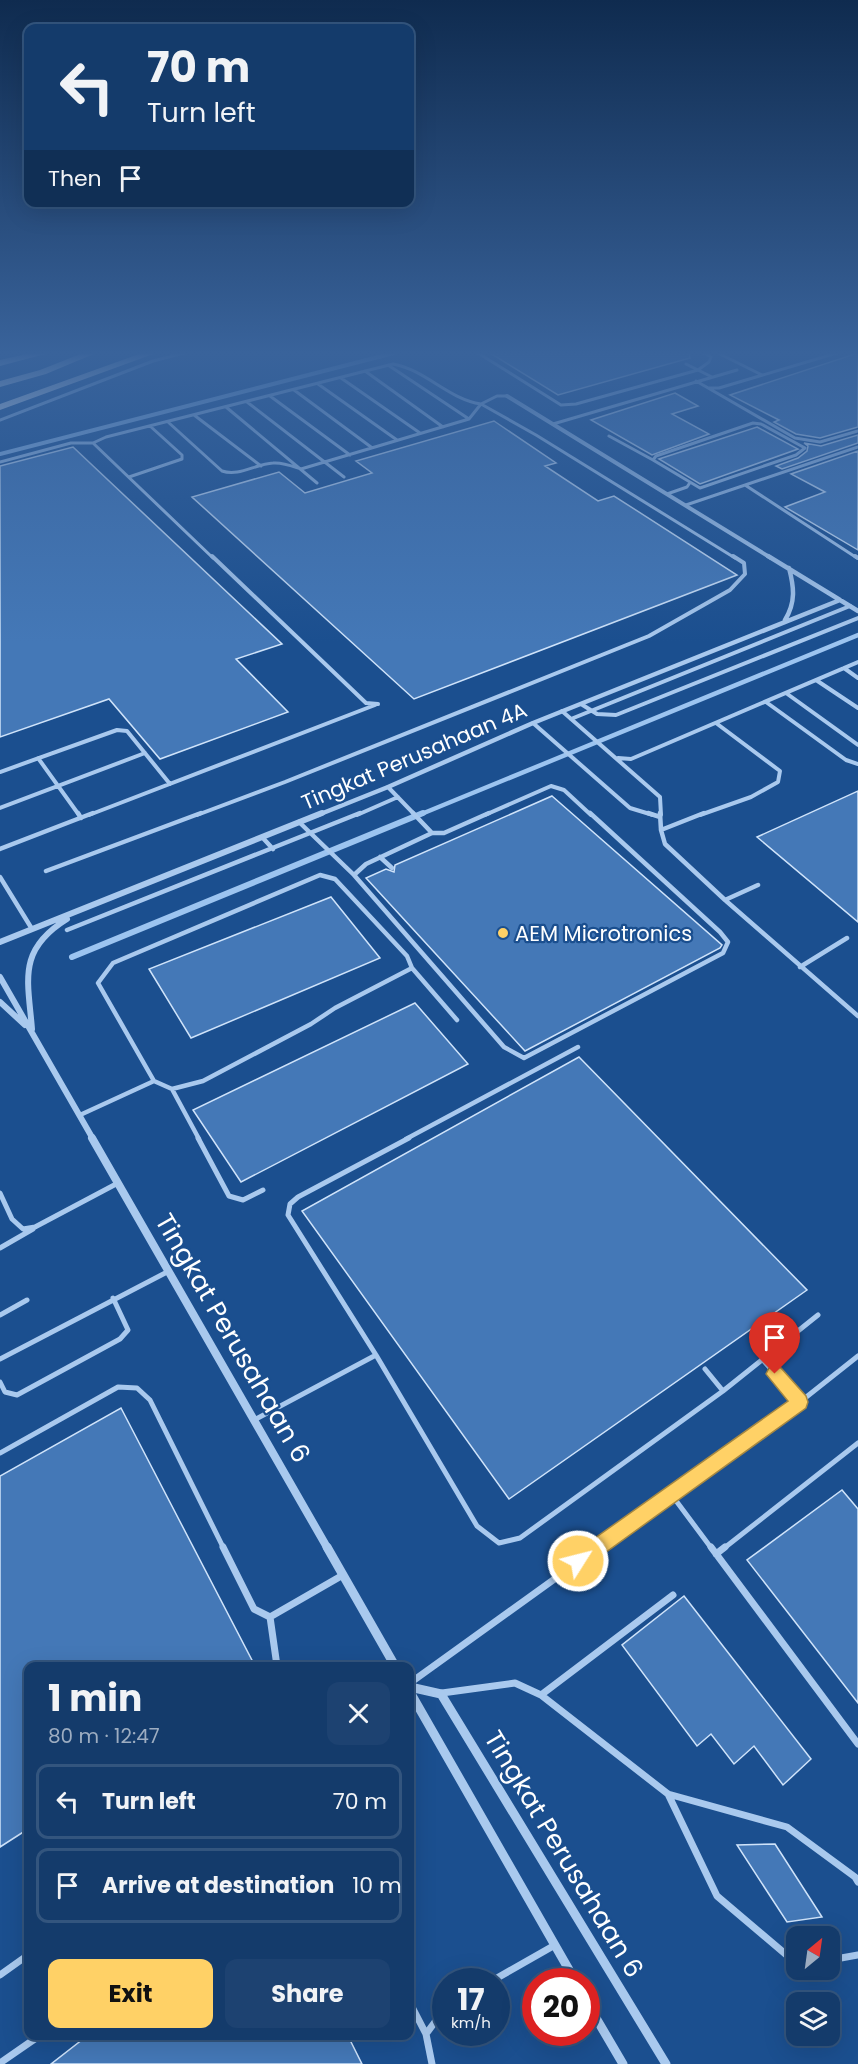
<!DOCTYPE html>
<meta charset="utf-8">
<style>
:root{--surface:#143b6b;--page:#1d4271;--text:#f1f3f6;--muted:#9dadc1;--line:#33557e;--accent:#ffd166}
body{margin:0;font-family:Poppins,sans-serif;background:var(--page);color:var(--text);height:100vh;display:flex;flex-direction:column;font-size:22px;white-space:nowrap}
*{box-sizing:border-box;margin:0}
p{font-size:20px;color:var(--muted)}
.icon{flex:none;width:33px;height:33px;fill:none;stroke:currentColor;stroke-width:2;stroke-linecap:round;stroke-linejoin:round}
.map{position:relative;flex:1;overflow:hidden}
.details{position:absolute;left:24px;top:1662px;width:390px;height:378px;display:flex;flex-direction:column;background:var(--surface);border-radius:12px;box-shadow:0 6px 24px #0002,0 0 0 2px var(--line)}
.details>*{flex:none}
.banner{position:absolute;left:24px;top:24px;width:390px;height:183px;border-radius:12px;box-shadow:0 6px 24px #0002,0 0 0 2px var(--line);background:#143b6b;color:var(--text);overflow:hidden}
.needle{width:39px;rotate:29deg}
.tools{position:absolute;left:786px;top:1926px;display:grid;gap:12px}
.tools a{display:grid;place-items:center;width:54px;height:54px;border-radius:12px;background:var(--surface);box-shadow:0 6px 24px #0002,0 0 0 2px var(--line);font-size:30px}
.speed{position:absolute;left:432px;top:1968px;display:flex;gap:12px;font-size:30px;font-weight:700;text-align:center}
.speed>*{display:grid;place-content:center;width:78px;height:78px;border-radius:50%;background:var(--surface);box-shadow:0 6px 24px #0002,0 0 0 2px var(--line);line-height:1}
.speed small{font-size:15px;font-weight:400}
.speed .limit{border:9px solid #d22;background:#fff;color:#111}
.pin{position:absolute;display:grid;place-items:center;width:51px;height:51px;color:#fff;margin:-62px -26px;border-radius:50% 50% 50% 0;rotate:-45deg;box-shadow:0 0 6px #0007}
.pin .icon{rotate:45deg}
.me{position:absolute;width:66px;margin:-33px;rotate:54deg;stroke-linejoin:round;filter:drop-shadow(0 0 4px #0008)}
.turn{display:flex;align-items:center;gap:21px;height:126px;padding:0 24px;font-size:27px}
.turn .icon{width:78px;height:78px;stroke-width:2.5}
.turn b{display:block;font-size:42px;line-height:51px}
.then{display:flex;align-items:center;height:57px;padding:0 24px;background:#0003;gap:12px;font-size:22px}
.round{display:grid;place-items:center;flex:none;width:63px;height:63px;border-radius:12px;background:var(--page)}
.head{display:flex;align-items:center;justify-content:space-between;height:102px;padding:0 24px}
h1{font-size:36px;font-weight:700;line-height:45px}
.primary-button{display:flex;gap:12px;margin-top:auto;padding:12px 24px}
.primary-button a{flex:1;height:69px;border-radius:12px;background:var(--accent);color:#111;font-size:24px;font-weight:700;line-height:69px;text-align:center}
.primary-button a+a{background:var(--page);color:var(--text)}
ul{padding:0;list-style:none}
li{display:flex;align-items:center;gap:18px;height:75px;margin:0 12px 9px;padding:0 12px;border:3px solid var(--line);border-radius:12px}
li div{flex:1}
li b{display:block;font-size:22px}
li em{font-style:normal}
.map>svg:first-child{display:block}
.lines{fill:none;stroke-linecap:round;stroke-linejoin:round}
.stream-far2{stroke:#9cc4f0;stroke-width:4}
.stream-far1{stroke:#9cc4f0;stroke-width:4.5}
.stream{stroke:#9cc4f0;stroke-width:6}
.building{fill:#4478b7;stroke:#cfe3fa;stroke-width:1.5}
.lane-far4{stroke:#a9c9ee;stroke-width:3}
.lane-far3{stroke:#a9c9ee;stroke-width:4}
.lane-far2{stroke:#a9c9ee;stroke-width:4.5}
.lane-far1{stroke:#a9c9ee;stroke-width:5}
.lane{stroke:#a9c9ee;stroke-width:7}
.street-far4{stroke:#a9c9ee;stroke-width:4}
.street-far3{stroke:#a9c9ee;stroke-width:4.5}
.street-far2{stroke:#a9c9ee;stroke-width:6}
.street-far1{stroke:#a9c9ee;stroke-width:8}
.street{stroke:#a9c9ee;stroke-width:9}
.highway{fill:#fff;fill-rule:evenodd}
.route{fill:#ffd166;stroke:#a68842;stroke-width:1.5}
.poi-dot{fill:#ffd166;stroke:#1b4f8f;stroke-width:2}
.labels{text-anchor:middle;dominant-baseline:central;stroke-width:4.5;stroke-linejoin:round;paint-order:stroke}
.street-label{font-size:21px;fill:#fff;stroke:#1b4f8f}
.poi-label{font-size:21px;fill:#fff;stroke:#1b4f8f;text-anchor:start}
.near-street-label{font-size:26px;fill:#fff;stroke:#1b4f8f}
</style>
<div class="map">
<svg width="858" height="2064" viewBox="0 0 858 2064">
<rect width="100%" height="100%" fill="#1b4f8f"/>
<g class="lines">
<!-- stream-far2 -->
<path class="stream-far2" d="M 0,454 L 394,353"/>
<!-- stream-far1 -->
<path class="stream-far1" d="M 419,815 L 858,635"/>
<!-- stream -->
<path class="stream" d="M 72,957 L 423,813"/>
</g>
<!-- building -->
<path class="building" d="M 490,353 L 689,353 L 690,358 L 558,395 Z
M 858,353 L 858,427 L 820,438 L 796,434 L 774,422 L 779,420 L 730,395 Z
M 675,393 L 698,406 L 672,414 L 709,434 L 652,455 L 591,420 Z
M 494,421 L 556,463 L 545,466 L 598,501 L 614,496 L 737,575 L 414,699 L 192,497 L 279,472 L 305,493 L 372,473 L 356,461 Z
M 757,427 L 798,449 L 700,484 L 659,459 Z
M 858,435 L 858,443 L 782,469 L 776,466 L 798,458 L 807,451 L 808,446 L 804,443 L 821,446 Z
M 73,447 L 282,644 L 236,659 L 288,712 L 160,759 L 109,699 L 0,737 L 0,466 Z
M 858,451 L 858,550 L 785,507 L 825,492 L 791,474 Z
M 858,791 L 858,922 L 757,837 Z
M 552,796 L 722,945 L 720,948 L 525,1051 L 366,878 L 386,869 L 394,872 L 395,865 Z
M 331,897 L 380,958 L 191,1038 L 149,969 Z
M 415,1003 L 468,1064 L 241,1182 L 193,1110 Z
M 579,1057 L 807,1290 L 509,1499 L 302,1211 Z
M 121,1408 L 255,1666 L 28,1666 L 28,1829 L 0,1847 L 0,1476 Z
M 842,1490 L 858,1509 L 858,1703 L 747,1560 Z
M 684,1596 L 811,1759 L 783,1785 L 754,1746 L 734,1764 L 711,1734 L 697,1746 L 622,1645 Z
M 775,1844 L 822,1917 L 787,1922 L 737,1845 Z
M 87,2036 L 348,2036 L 362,2064 L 51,2064 Z"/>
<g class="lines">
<!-- lane-far4 -->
<path class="lane-far4" d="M 478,353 L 561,405 L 576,404 L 698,370 L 709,362 L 711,357 L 704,353
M 718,353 L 762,375
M 686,364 L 712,377
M 388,365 L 469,419
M 365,371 L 443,427
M 341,378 L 420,433
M 696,381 L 795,438 L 820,442 L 858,431
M 318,384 L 397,440
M 709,388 L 719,388 L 837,353
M 294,390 L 371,447
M 270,396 L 350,455
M 507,396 L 497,396 L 481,404 L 536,435 L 735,558
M 247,402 L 344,477
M 226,407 L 317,483
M 194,415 L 261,466
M 0,420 L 153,361 L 184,353
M 168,422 L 222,471 C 239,477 255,464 273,463 C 283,462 292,466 301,469 L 469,419 L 481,404
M 753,423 L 761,424 L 805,448 L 796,455 L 700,488 L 653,460 L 656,456 Z
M 553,424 L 737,370
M 609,436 L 653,460
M 0,462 L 71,443 L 93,443
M 129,477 L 182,459 L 182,455 L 150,426
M 745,485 L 857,558
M 667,494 L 687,487 L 689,484
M 686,505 L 858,447
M 213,558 L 93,443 L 106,437 L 393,364 C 426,370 448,399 481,404"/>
<!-- lane-far3 -->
<path class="lane-far3" d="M 212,556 L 366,703 L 378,704
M 855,556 L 858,558
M 844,668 L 858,678
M 816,680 L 858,708
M 786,693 L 858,745
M 766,702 L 846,760 L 858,764
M 581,704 L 597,714 L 616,715 L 858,618
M 562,711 L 660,797 L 661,815
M 571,719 L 850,606
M 533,723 L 630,808 L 653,815
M 38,758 L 79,815
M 618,758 L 631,759 L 858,662
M 0,772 L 117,730 L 127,731 L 170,784
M 388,787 L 415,815
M 0,808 L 145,753
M 89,815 L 375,705
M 197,815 L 285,782 L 649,636 L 730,590 L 745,574 L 744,563 L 733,556
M 357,815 L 398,797
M 485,815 L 551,786 L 564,790 L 591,815
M 700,815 L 751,797 L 778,782 L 780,771 L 716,723"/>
<!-- lane-far2 -->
<path class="lane-far2" d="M 78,813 L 81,818
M 413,813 L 432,833
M 648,813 L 660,817
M 660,813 L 661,830 L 665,844 L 725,900 L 858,1016
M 299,822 L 354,875
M 661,830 L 704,813
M 262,837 L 273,849
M 0,849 L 93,813
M 380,857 L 392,868
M 46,871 L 201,813
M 320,875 L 335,879 L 407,956 L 412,968 L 335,1008 L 311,1024 L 203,1081 L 172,1089 L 154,1081 L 98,983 L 113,963 Z
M 354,875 L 504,1047 L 524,1058 L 723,953 L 728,942 L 720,932 L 590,813
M 354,875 L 366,864 L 432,833 L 444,833 L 489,813
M 0,877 L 32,929
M 725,900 L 758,885
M 67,930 L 360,813
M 800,967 L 847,938
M 412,968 L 457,1020
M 172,1089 L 199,1139
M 80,1115 L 154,1081
M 406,1139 L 578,1047"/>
<!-- lane-far1 -->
<path class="lane-far1" d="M 198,1138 L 229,1196 L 243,1200 L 263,1190
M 0,1193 L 12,1219 L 23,1229 L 35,1227 L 118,1183
M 0,1248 L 33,1229
M 0,1315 L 27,1300
M 376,1355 L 477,1526 L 499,1543 L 520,1538 L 723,1391 L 818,1315
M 0,1359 L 169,1271
M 762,1359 L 800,1402
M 705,1369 L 723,1391
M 0,1382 L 5,1392 L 17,1395 L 120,1339 L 128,1330 L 113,1298
M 254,1420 L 376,1355 L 288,1215 L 290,1204 L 298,1197 L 409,1138
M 0,1453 L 118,1387 L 137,1388 L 150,1400 L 224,1549
M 671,1494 L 712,1549
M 597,1549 L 800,1402 L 858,1356
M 723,1549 L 858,1443"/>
<!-- lane -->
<path class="lane" d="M 223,1547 L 254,1609 L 270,1617 L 343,1575
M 711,1547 L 858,1744
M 716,1554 L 725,1547
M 270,1617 L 277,1666
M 410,1683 L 599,1547
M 442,1693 L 515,1683 L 541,1695 L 668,1794 L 787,1827 L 855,1877 L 858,1882
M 541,1695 L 673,1595
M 668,1794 L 717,1896 L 796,1963
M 830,1960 L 858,1955
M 0,1975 L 28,1955
M 490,1982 L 555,1945
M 410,2003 L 426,2034
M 0,2063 L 39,2036
M 432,2064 L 426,2034 L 446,2007"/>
<!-- street-far4 -->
<path class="street-far4" d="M 507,396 L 771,558"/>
<!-- street-far3 -->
<path class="street-far3" d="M 768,556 L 858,611
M 785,620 C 796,602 794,587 789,568
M 318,815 L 388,787 L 533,723 L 840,600"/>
<!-- street-far2 -->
<path class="street-far2" d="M 0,942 L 322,813
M 0,977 L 93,1139
M 0,1002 L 25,1025
M 32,1029 C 28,980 17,950 67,919"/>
<!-- street-far1 -->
<path class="street-far1" d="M 92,1138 L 328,1549"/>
<!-- street -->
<path class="street" d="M 327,1547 L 395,1666
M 410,1687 L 441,1694 L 666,2064
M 410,1692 L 576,1982
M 586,2001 L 623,2064"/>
<!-- highway -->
<path class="highway" d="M 31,353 L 49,353 L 0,366 L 0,360 Z
M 83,353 L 96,353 L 46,374 L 0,387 L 0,381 L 40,370 Z
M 142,353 L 156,353 L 0,410 L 0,404 Z"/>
</g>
<!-- sky -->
<linearGradient id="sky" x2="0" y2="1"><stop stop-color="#0f2b4f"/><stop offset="0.55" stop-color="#39639b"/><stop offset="1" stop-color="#39639b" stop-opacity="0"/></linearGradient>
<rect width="858" height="642" fill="url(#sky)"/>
<!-- route -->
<path class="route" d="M 775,1366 L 781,1368 L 806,1396 L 808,1402 L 806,1408 L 584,1568 L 578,1571 L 571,1568 L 568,1561 L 571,1555 L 788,1401 L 766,1374 L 769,1368 Z"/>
<!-- markers -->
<circle class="poi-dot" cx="503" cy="933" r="6"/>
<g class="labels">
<!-- street labels -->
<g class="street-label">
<text transform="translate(414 756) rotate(-23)">Tingkat Perusahaan 4A</text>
</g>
<!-- poi labels -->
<g class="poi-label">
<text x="515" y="933">AEM Microtronics</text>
</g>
<!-- near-street labels -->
<g class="near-street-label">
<text transform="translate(233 1338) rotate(60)">Tingkat Perusahaan 6</text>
<text transform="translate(564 1854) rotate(59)">Tingkat Perusahaan 6</text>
</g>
</g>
</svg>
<div class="tools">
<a><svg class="needle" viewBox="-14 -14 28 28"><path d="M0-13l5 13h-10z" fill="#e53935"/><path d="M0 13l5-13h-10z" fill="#9dadc1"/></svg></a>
<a><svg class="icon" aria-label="layers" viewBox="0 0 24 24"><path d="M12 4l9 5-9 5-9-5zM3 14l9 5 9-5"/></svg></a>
</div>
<div class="speed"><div>17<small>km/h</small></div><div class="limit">20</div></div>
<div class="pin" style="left:775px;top:1374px;background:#d93025"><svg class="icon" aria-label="arrive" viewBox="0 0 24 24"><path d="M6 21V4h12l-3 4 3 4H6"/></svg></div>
<svg class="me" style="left:578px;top:1561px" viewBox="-20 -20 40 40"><circle r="17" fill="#ffd166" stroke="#fff" stroke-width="3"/><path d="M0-11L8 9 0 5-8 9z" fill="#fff"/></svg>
<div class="banner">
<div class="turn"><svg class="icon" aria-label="left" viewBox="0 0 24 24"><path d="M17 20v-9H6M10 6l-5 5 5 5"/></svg><div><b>70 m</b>Turn left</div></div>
<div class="then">Then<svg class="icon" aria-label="arrive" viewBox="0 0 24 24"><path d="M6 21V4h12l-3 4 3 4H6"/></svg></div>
</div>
<section class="details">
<div class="head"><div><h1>1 min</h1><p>80 m · 12:47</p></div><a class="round"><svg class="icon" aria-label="close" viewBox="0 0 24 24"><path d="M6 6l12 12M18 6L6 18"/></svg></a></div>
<ul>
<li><svg class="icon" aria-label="left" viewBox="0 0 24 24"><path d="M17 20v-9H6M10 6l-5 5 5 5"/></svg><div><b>Turn left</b></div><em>70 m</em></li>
<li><svg class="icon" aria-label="arrive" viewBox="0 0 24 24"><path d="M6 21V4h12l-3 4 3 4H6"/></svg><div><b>Arrive at destination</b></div><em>10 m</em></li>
</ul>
<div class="primary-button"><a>Exit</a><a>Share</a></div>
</section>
</div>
